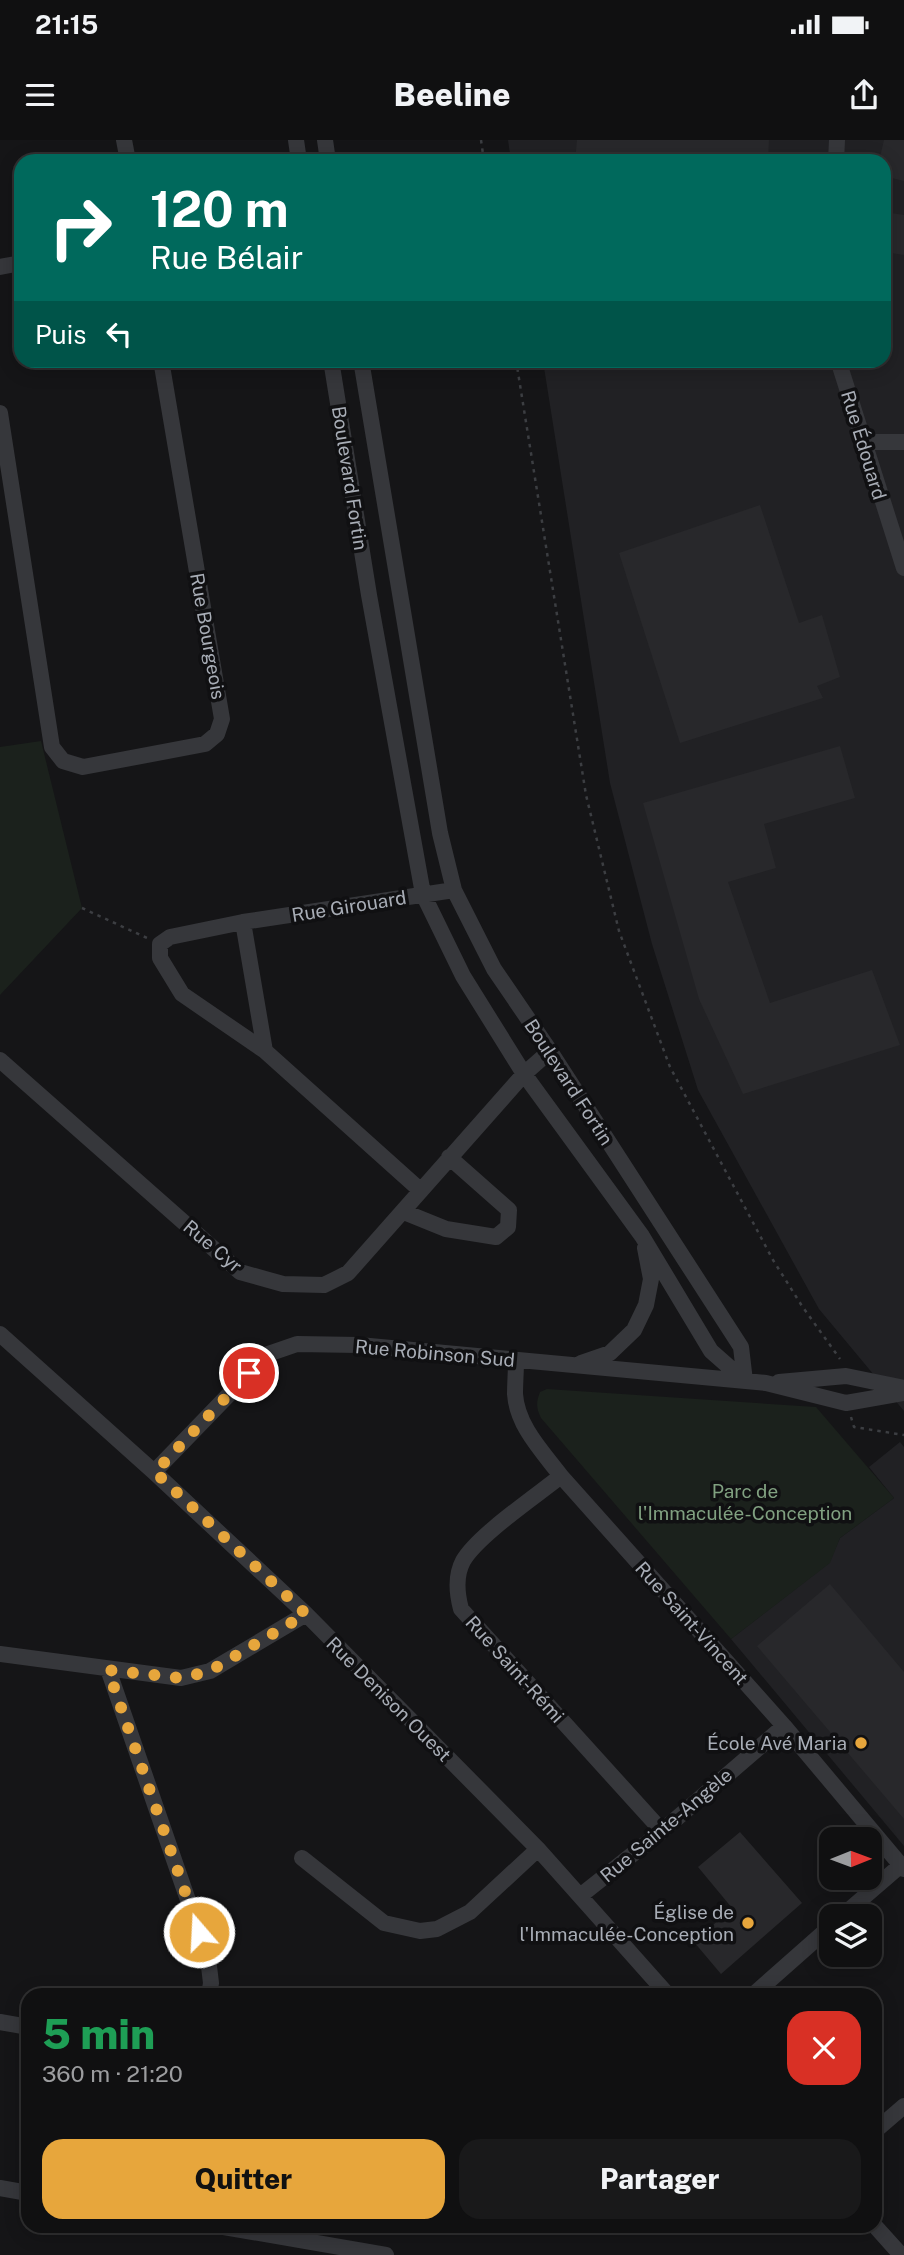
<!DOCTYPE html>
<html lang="fr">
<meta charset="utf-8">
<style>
:root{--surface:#101011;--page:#19191a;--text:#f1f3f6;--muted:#9c9d9f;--line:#303031;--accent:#e7a63c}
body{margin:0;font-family:"Public Sans",sans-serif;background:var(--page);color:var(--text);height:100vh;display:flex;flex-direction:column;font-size:26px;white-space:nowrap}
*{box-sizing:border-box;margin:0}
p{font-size:23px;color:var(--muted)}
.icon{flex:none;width:38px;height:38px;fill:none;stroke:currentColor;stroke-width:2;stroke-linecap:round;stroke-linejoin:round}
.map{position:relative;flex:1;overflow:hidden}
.sheet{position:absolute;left:21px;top:1848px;width:861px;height:245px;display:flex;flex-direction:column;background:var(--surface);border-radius:21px;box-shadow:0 4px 18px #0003,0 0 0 2px var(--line)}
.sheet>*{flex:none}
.top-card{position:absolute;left:14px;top:14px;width:877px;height:214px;border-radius:21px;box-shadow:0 4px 18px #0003,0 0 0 2px var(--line);background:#00695c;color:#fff;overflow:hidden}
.needle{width:46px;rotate:89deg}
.tools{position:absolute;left:819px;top:1687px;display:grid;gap:14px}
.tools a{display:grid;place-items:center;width:63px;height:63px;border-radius:14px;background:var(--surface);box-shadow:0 4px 18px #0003,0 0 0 2px var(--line);font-size:35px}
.pin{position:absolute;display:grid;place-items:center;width:60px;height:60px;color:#fff;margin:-30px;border:4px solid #fff;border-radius:50%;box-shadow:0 2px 7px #0007}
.me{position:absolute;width:77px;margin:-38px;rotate:341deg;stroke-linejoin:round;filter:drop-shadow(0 0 5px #0008)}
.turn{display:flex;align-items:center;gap:24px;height:147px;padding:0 21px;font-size:32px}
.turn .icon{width:91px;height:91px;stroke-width:2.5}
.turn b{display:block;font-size:49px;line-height:60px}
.then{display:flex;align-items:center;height:66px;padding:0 21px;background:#0003;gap:14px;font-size:26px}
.round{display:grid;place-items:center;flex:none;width:74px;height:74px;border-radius:21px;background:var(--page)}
.headline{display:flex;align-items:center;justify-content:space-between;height:119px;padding:0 21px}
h1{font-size:42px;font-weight:800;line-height:52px;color:#1e9e55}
.primary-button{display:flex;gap:14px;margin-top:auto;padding:14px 21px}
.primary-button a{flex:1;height:80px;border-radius:21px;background:var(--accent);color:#111;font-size:28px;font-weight:800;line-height:80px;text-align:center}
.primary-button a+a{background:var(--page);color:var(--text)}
.status{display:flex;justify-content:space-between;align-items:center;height:49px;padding:0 35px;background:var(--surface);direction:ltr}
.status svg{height:19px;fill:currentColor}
header{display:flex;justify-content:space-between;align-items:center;height:91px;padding:0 21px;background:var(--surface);font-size:32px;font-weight:800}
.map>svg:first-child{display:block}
.built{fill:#212124}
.green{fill:#1b211c}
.building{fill:#28282b}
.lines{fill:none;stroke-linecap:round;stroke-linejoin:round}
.path{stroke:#3c3e42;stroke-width:2.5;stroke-dasharray:3.5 5;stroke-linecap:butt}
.minor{stroke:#36373b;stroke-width:16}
.route{stroke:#e7a63c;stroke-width:12;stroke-dasharray:0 21.6}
.poi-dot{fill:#e7a63c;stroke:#101012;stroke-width:2.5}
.labels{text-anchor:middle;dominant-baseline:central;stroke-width:7;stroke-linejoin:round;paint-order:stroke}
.street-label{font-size:19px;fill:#a8adb6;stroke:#101012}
.park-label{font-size:19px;fill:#80a080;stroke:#101012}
.poi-label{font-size:19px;fill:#a8adb6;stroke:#101012;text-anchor:end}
</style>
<div class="status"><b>21:15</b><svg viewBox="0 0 49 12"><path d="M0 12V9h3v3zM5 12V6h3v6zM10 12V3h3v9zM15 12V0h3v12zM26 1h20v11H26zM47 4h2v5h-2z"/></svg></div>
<header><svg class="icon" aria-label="menu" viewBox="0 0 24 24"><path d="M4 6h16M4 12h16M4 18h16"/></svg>Beeline<svg class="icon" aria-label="share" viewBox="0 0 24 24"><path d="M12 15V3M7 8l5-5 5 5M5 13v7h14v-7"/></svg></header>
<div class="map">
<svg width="904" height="2115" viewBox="0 0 904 2115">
<rect width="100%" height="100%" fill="#151517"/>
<!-- built -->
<path class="built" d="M 508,0 L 904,0 L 904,1271 L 819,1169 L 698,950 L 652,804 L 610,643 L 543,221 L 884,220 L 884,21 L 511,21 Z
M 900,1302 L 904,1307 L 904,1706 L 731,1499 L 829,1423 L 840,1398 L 894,1358 L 869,1327 Z"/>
<!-- green -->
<path class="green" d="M 41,601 L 82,768 L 0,855 L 0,607 Z
M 547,1249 L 816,1267 L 894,1358 L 840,1398 L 830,1423 L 731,1499 L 541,1278 C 536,1268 536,1262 540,1252 Z"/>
<!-- building -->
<path class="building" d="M 577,0 L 769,0 L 768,21 L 575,21 Z
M 884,0 L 904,0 L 904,41 L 884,36 L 884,21 L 879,21 Z
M 891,73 L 904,75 L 904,115 L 885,112 Z
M 760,365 L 799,483 L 822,475 L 840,537 L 817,546 L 823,558 L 680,603 L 619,413 Z
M 840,606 L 855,658 L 764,684 L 776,728 L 728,742 L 770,863 L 872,830 L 900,905 L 743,954 L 699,859 L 643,663 Z
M 830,1444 L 904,1532 L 904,1679 L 757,1506 Z
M 740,1692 L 802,1763 L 721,1834 L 694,1802 L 732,1768 L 698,1727 Z"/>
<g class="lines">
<!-- path -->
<path class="path" d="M 481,0 L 484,21
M 516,220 L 586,655 L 619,791 L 670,927 L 773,1120 L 802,1166 L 840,1219
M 82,768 L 147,798
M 851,1277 L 854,1287 L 904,1295"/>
<!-- minor -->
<path class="minor" d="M 124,0 L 128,21
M 296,0 L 299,21
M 325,0 L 328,21
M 836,21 L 837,0
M 0,127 L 21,123
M 331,220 L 369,455 L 423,754 L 463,836 L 524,934 L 642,1096 L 711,1211 L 745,1241
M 361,220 L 440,693 L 454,750 L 494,829 L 550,911 L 741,1207 L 745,1241
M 838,220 L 904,428
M 0,273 L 52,607 L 63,621 L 83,627 L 205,604 L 217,594 L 222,579 L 161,220
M 863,302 L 904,302
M 243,782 L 170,797 L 160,804 L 160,818 L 182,854 L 265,911
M 0,920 L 240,1132 L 283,1144 L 324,1145 L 348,1133 L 524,934 L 550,911
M 420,1050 L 265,911 L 243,782 L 454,750
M 404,1072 L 446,1089 L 496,1097 L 508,1087 L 509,1070 L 449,1017
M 0,1194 L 154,1332 L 306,1474 L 538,1709 L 668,1855
M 516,1221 C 516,1232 515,1243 515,1254 C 517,1286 543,1312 561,1336 L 784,1586 L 904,1729
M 581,1223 L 610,1213 L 634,1190 L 646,1165 L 651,1139 L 645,1108
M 779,1242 L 846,1236 L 904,1248
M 154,1332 L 268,1214 L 297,1204 L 359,1205 L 766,1243 L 846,1263 L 904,1253
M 561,1336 C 536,1356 477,1396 463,1421 C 455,1436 457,1454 461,1469 L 662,1691
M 0,1514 L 181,1538 L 210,1531 L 306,1474
M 108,1529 L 208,1818 L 211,1843 L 209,1855
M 302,1718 L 384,1783 L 420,1791 L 437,1789 L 470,1772 L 538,1709
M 580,1756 L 662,1691 L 784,1586
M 842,1776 L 901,1725
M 753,1855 L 831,1786
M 0,1882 L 28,1887
M 875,1991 L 904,1966
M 0,2048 L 28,2053
M 218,2086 L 386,2115
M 875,2086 L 901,2115"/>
</g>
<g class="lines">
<!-- route -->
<path class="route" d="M 199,1792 L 108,1530 L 181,1538 L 210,1531 L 306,1474 L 155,1332 L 249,1233"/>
</g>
<!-- markers -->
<g class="poi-dot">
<circle cx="861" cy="1603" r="7"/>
<circle cx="748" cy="1783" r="7"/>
</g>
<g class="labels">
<!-- street labels -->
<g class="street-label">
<text transform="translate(864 305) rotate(73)">Rue Édouard</text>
<text transform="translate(350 338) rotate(81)">Boulevard Fortin</text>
<text transform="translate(208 496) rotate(80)">Rue Bourgeois</text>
<text transform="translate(349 766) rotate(-9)">Rue Girouard</text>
<text transform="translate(569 942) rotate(57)">Boulevard Fortin</text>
<text transform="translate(213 1106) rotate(40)">Rue Cyr</text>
<text transform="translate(435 1213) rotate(5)">Rue Robinson Sud</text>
<text transform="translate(692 1483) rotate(48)">Rue Saint-Vincent</text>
<text transform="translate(515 1529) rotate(48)">Rue Saint-Rémi</text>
<text transform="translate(389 1559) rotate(45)">Rue Denison Ouest</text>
<text transform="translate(666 1685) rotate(-40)">Rue Sainte-Angèle</text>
</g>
<!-- park labels -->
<g class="park-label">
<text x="745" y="1351">Parc de<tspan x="745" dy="22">l'Immaculée-Conception</tspan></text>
</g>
<!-- poi labels -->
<g class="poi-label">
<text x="847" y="1603">École Avé Maria</text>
<text x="734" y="1772">Église de<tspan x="734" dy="22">l'Immaculée-Conception</tspan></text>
</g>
</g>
</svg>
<div class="tools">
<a><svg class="needle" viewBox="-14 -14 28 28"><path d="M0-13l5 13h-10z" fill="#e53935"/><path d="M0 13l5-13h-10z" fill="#9c9d9f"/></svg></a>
<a><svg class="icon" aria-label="layers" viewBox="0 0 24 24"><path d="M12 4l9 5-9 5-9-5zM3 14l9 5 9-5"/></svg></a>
</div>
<div class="pin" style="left:249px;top:1233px;background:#d93025"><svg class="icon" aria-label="arrive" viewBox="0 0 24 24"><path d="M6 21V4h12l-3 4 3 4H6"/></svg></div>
<svg class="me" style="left:199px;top:1792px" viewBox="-20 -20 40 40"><circle r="17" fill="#e7a63c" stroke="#fff" stroke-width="3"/><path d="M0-11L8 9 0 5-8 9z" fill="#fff"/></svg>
<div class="top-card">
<div class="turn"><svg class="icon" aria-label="right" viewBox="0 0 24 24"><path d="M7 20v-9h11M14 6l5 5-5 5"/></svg><div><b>120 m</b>Rue Bélair</div></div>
<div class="then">Puis<svg class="icon" aria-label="left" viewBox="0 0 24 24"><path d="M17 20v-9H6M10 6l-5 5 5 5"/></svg></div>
</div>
<section class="sheet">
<div class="headline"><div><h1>5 min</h1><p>360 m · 21:20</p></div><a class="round" style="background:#d93025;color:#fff"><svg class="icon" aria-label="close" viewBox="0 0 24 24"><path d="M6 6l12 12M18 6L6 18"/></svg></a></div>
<div class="primary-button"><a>Quitter</a><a>Partager</a></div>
</section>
</div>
